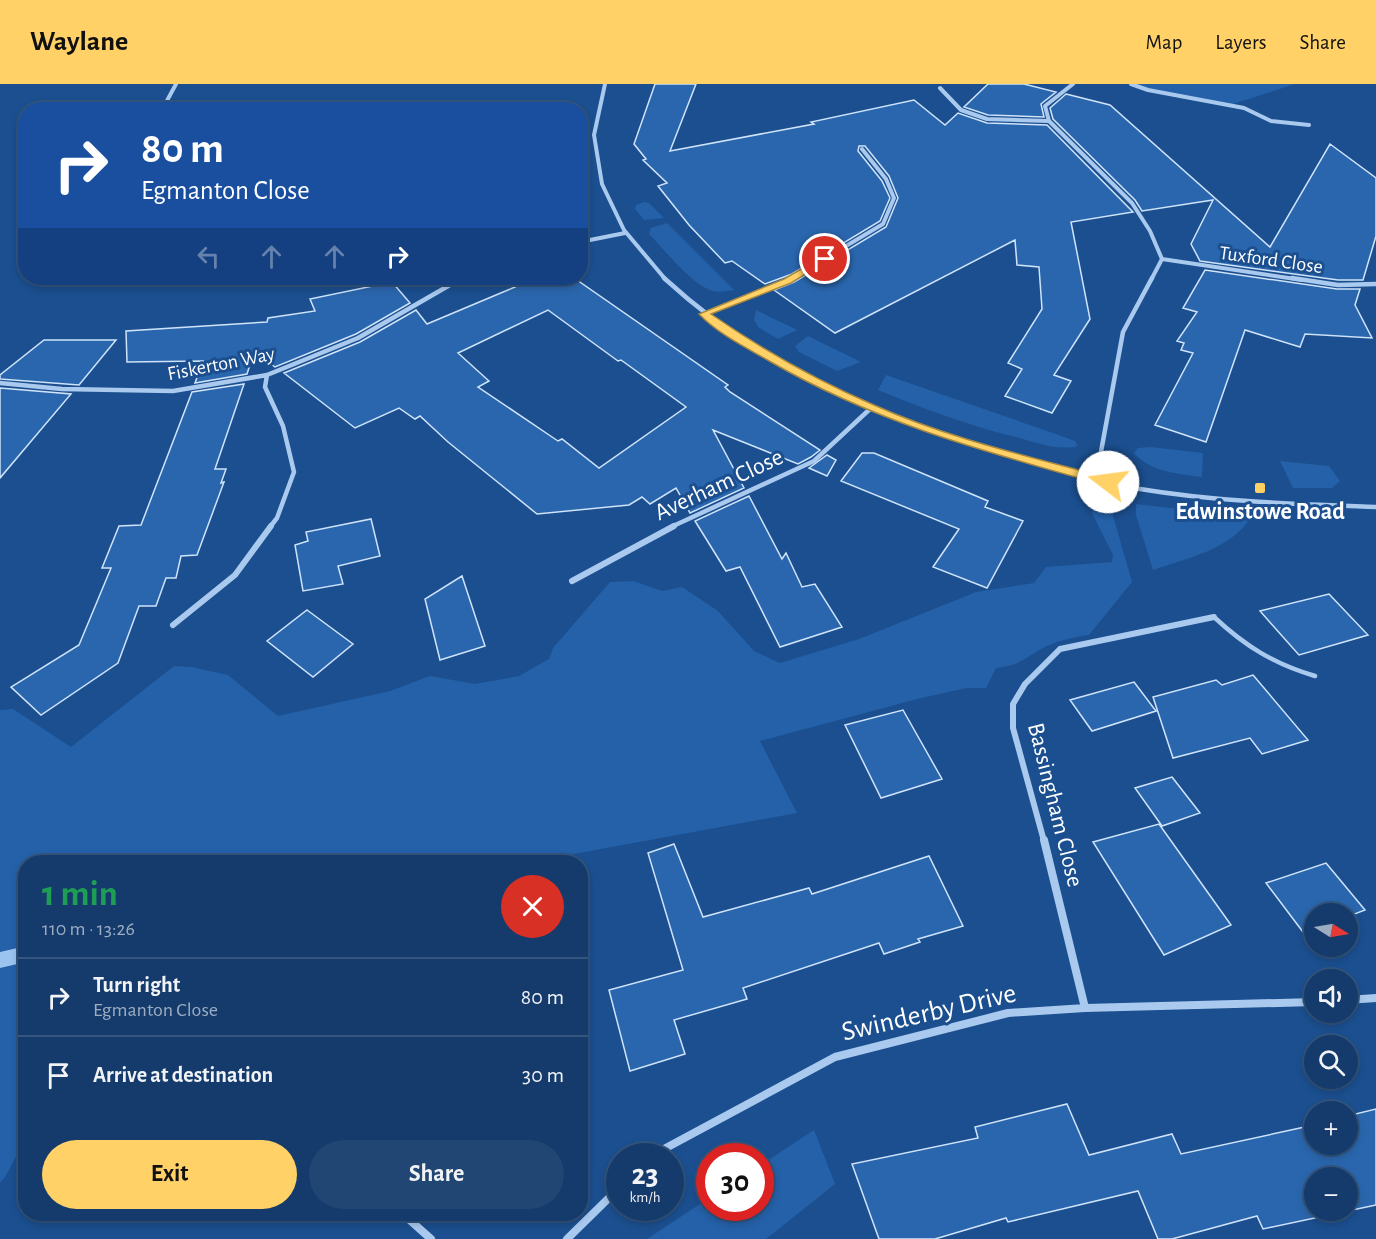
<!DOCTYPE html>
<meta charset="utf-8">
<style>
:root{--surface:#143b6b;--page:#214673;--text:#f1f3f6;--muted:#9dadc1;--line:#33557e;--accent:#ffd166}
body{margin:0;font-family:"Alegreya Sans",sans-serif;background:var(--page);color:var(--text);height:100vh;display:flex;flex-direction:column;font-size:22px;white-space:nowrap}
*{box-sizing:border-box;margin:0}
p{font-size:20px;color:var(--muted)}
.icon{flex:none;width:33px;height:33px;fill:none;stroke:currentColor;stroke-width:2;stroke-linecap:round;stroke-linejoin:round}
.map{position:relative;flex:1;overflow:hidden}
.panel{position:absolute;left:18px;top:771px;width:570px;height:366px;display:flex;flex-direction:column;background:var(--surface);border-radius:24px;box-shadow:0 3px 9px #0003,0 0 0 2px var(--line)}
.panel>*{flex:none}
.hud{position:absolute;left:18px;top:18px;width:570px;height:183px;border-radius:24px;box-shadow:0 3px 9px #0003,0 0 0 2px var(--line);background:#1a4fa0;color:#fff;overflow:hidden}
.needle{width:39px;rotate:101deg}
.fabs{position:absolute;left:1304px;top:819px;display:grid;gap:12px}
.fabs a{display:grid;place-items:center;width:54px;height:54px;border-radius:50%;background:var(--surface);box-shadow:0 3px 9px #0003,0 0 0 2px var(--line);font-size:30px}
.speed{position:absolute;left:606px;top:1059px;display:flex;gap:12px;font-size:30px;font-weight:700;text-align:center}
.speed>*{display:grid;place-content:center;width:78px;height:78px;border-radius:50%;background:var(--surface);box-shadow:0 3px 9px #0003,0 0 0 2px var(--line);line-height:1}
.speed small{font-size:15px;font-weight:400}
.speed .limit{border:9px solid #d22;background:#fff;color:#111}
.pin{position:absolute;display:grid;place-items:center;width:51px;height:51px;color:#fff;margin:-26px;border:3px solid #fff;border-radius:50%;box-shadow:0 2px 6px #0007}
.me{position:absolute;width:66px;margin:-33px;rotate:285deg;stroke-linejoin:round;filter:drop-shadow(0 0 4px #0008)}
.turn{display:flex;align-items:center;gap:21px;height:126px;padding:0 24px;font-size:27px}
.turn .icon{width:78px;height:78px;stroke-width:2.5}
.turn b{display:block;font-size:42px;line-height:51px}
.lanes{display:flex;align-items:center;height:57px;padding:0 24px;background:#0003;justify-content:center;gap:30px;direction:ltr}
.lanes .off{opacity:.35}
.round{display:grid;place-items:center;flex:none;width:63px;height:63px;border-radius:32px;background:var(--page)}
.overview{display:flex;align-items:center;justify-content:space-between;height:102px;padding:0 24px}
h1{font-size:36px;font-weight:700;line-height:45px;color:#1e9e55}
.cta{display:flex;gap:12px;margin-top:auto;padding:12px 24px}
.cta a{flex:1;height:69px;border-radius:36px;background:var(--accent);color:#111;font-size:24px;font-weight:700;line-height:69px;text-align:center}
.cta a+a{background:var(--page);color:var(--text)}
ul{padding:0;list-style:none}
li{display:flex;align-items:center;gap:18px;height:78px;padding:0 24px;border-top:2px solid var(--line)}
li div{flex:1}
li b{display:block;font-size:22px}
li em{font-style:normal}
header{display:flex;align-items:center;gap:36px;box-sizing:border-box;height:84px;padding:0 30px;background:var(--accent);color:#111}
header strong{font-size:28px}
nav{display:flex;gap:33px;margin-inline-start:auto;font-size:21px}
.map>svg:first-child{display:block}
.green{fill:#2461a8}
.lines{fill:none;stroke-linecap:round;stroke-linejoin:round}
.stream{fill:#9cc4f0;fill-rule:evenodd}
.building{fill:#2a66ad;stroke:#cfe3fa;stroke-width:1.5;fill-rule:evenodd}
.service{stroke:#a9c9ee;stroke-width:4.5}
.minor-far3{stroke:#a9c9ee;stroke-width:4}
.minor-far2{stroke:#a9c9ee;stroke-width:4.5}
.minor-far1{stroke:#a9c9ee;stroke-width:6}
.minor{stroke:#a9c9ee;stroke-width:8}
.route{fill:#ffd166;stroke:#a68842;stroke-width:1.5}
.poi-dot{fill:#ffd166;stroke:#1b4f8f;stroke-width:2}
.labels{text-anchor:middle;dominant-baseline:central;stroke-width:6;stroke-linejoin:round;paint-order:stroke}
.far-street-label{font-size:20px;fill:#fff;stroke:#1b4f8f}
.street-label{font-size:24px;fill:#fff;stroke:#1b4f8f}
.poi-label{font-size:24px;font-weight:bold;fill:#fff;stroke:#1b4f8f}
.near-street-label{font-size:28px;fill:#fff;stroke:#1b4f8f}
</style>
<header>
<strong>Waylane</strong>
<nav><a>Map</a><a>Layers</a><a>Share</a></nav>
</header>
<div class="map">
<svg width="1376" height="1155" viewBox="0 0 1376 1155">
<rect width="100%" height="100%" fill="#1b4f8f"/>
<!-- green -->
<path class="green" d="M 1131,0 L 1295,0 L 1230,21 L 1148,6 Z
M 644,118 L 649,119 L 664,134 L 644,136 L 635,125 L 636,121 Z
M 667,139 L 734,206 C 726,207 717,209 710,206 C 689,198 665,166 649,150 L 651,144 Z
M 756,226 L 797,246 L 778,255 L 758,243 L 754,236 Z
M 808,252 L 861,278 L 837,287 L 799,268 L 795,262 Z
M 886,291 L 1053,349 L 1075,357 L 1078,362 C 1058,367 1038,359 1019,354 C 970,342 924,325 878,306 Z
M 1150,363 L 1203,369 L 1202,393 C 1179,390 1150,388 1134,369 L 1138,364 Z
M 1280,377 L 1329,382 L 1340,397 L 1332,404 L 1293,404 Z
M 1098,412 L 1108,414 L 1132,498 L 1089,551 C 1073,553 1057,557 1043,564 C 1023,575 1021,581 996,584 L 986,604 L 967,604 L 921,614 L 760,657 L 797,729 L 530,778 L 26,778 L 25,1063 C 12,1072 12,1087 0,1099 L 0,626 L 13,625 L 71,663 L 174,582 L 191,583 L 228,591 L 278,632 L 390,607 L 430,592 L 475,600 L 519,592 L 549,575 L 553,564 L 610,498 L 633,497 L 662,507 L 682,503 L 718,527 L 754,567 L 780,579 L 859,555 L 976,508 L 1034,499 L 1046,483 L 1112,478 L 1113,471 L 1092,429 Z
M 1136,420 L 1251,433 C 1231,466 1187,474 1153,486 L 1136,431 Z
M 814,1046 L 835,1100 L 766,1155 L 647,1155 L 709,1114 L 710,1124 L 760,1124 L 761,1081 Z"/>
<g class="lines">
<!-- stream -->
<path class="stream" d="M 26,862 L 26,878 L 0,884 L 0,868 Z"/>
</g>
<!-- building -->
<path class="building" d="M 655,0 L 696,0 L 670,67 L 814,40 L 811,38 L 914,16 L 945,41 L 958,29 L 987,39 L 1047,41 L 1133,128 L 1071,138 L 1090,235 L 1054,291 L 1071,297 L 1052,329 L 1005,312 L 1022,285 L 1008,279 L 1042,225 L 1039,183 L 1017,181 L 1015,156 L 835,249 L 774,206 L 794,198 L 886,143 L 898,114 L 889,92 L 865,62 L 859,62 L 858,67 L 882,97 L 890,114 L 880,137 L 792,190 L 765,200 L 732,177 L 725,179 L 689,141 L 658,102 L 667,99 L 643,76 L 646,75 L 634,60 Z
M 988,0 L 1024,0 L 1056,8 L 1041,20 L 1044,33 L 988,31 L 964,23 Z
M 1066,10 L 1110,21 L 1270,163 L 1330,60 L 1376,94 L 1376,152 L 1363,196 L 1338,196 L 1200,177 L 1191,160 L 1213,116 L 1142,127 L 1135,116 L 1053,35 L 1050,24 Z
M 1205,186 L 1337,205 L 1360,205 L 1355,221 L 1372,254 L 1305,250 L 1300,263 L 1245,246 L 1206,358 L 1155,341 L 1193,269 L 1181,266 L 1184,259 L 1177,257 L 1197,228 L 1183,224 Z
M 503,194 L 574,194 L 728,301 L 725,303 L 730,308 L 820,366 L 811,373 L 798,380 L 713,346 L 744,404 L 690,429 L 676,404 L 650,420 L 642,413 L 629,421 L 537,430 L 448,358 L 420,332 L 415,335 L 399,324 L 355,344 L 284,289 L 360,258 L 416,226 L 427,240 L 515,203 ZM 548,226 L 618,277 L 621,276 L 686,323 L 599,384 L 562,355 L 558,357 L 478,303 L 489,297 L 458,269 Z
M 392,198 L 410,219 L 356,250 L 275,283 L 254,268 L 247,290 L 195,299 L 203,277 L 127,278 L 126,247 L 267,238 L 268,234 L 315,227 L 310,215 Z
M 44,256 L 116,256 L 79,301 L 0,295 L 0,291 Z
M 244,300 L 215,385 L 226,385 L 221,399 L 224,398 L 197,471 L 181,472 L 176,494 L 166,494 L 156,522 L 139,522 L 118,579 L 41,631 L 11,603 L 79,561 L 111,484 L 102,484 L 119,442 L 141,441 L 192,308 Z
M 0,304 L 71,310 L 0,394 Z
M 862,369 L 874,369 L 988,417 L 985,423 L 1023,437 L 987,504 L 933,483 L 959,445 L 841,397 Z
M 827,371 L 836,376 L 827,392 L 809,384 Z
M 749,412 L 782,475 L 786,469 L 802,503 L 815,500 L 842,543 L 780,563 L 740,483 L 726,487 L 695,437 Z
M 371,435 L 380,472 L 338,482 L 343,500 L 303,507 L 295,461 L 308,457 L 306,448 Z
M 462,492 L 485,562 L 440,576 L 425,515 Z
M 1329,510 L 1368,551 L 1299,571 L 1260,527 Z
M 307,526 L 353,560 L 313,593 L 267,557 Z
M 1253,591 L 1308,656 L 1262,670 L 1250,654 L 1173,674 L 1153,613 L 1216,596 L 1222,601 Z
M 1134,598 L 1156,627 L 1092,647 L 1070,616 Z
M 903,626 L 942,695 L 881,714 L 845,641 Z
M 1172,693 L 1200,729 L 1162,742 L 1135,704 Z
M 1159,740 L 1231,841 L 1164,871 L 1093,758 Z
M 674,760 L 703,833 L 809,804 L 812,810 L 929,772 L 963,842 L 918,855 L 920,858 L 884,870 L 879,859 L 743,904 L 747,915 L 674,936 L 685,970 L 630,987 L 609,906 L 683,886 L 648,769 Z
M 1326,779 L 1365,826 L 1347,833 L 1347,830 L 1314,830 L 1314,844 L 1303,848 L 1266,799 Z
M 1067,1020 L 1089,1071 L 1172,1050 L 1181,1070 L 1314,1041 L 1314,1060 L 1347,1060 L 1347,1032 L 1376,1025 L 1376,1121 L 1263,1145 L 1257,1132 L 1172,1155 L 1158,1155 L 1138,1107 L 1008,1138 L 1006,1134 L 935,1155 L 879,1155 L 852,1080 L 978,1054 L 975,1043 ZM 1314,1094 L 1347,1094 L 1347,1126 L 1314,1126 Z"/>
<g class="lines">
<!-- service -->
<path class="service" d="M 1214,533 C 1245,562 1274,580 1315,592"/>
<!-- minor-far3 -->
<path class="minor-far3" d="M 605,0 L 594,51 L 602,100 L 624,146 L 666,196
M 1073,0 L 1045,22 L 1049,37 L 1132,119 L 1150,147 L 1162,175 L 1151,196
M 1131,0 L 1148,6 L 1244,24 L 1271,37 L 1309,41
M 940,4 L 961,26 L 987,35 L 1049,37
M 162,26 L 176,0
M 580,158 L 625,149
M 1162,175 L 1302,196
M 459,196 L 462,194
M 789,196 L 883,140 L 894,114 L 886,95 L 862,65"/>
<!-- minor-far2 -->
<path class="minor-far2" d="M 664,194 C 771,292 884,335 1022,374 C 1061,385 1100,398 1140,405 C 1218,418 1297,420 1376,423
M 1292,194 L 1338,201 L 1376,200
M 704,230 L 792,194
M 267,291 L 265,303 L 283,342 L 294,388 L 277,434 L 270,443
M 0,299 L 62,305 L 173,307 L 267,291 L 358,254 L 462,194
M 1096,395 L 1123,248 L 1152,194
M 671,443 L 814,377 L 871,324"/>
<!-- minor-far1 -->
<path class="minor-far1" d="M 572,497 L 674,442
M 173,541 L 235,491 L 271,442
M 1044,757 L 1013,644 L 1013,620 L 1025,600 L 1060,565 L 1214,533"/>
<!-- minor -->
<path class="minor" d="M 1044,756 L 1085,924
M 1347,916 L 1376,914
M 651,1072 L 835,973 L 1008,929 L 1085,924 L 1314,918
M 403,1130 L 431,1155
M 567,1155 L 620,1103"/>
</g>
<!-- route -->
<path class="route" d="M 822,173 L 830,175 L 791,199 L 711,230 C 763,266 816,296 874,321 C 950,355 1032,373 1112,395 L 1112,401 L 1108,402 C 990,369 878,340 771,278 C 747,264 718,250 699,230 L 784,195 Z"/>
<!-- markers -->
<rect class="poi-dot" x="1254" y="398" width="12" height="12" rx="3"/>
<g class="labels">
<!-- far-street labels -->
<g class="far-street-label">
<text transform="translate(1271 176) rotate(8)">Tuxford Close</text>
<text transform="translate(221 280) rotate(-11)">Fiskerton Way</text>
</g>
<!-- street labels -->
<g class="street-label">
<text transform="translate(719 401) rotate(-25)">Averham Close</text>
<text transform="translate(1055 721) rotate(76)">Bassingham Close</text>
</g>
<!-- poi labels -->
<g class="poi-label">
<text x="1260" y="428">Edwinstowe Road</text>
</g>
<!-- near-street labels -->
<g class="near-street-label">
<text transform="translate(929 929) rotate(-13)">Swinderby Drive</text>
</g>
</g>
</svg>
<div class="fabs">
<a><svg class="needle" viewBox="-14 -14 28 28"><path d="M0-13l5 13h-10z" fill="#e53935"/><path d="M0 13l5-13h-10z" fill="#9dadc1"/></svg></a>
<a><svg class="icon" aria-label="sound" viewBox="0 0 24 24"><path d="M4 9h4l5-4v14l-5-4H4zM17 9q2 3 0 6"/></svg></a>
<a><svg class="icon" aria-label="search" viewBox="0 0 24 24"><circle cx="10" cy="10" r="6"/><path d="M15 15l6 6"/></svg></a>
<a>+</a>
<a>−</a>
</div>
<div class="speed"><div>23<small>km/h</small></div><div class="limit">30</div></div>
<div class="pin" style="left:825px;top:175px;background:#d93025"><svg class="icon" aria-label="arrive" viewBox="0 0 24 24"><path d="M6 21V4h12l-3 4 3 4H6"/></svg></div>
<svg class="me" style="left:1108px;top:398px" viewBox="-20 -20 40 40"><circle r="19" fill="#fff"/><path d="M0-13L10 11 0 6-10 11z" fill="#ffd166"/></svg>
<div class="hud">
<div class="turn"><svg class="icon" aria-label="right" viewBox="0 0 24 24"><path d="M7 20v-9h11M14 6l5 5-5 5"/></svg><div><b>80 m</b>Egmanton Close</div></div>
<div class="lanes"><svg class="icon off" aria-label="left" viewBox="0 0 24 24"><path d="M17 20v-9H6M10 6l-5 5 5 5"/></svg><svg class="icon off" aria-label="ahead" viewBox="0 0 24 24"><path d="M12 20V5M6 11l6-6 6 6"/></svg><svg class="icon off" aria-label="ahead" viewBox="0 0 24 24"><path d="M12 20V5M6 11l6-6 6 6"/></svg><svg class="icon" aria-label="right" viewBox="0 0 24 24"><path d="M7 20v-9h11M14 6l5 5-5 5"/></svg></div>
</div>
<section class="panel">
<div class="overview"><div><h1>1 min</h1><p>110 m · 13:26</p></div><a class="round" style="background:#d93025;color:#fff"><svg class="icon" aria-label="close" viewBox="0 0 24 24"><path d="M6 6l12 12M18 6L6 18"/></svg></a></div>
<ul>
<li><svg class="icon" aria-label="right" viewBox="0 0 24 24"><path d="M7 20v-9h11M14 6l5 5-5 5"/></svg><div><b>Turn right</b><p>Egmanton Close</p></div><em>80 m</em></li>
<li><svg class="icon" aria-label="arrive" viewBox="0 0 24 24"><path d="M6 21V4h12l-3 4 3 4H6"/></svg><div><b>Arrive at destination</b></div><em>30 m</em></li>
</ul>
<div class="cta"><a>Exit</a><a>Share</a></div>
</section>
</div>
